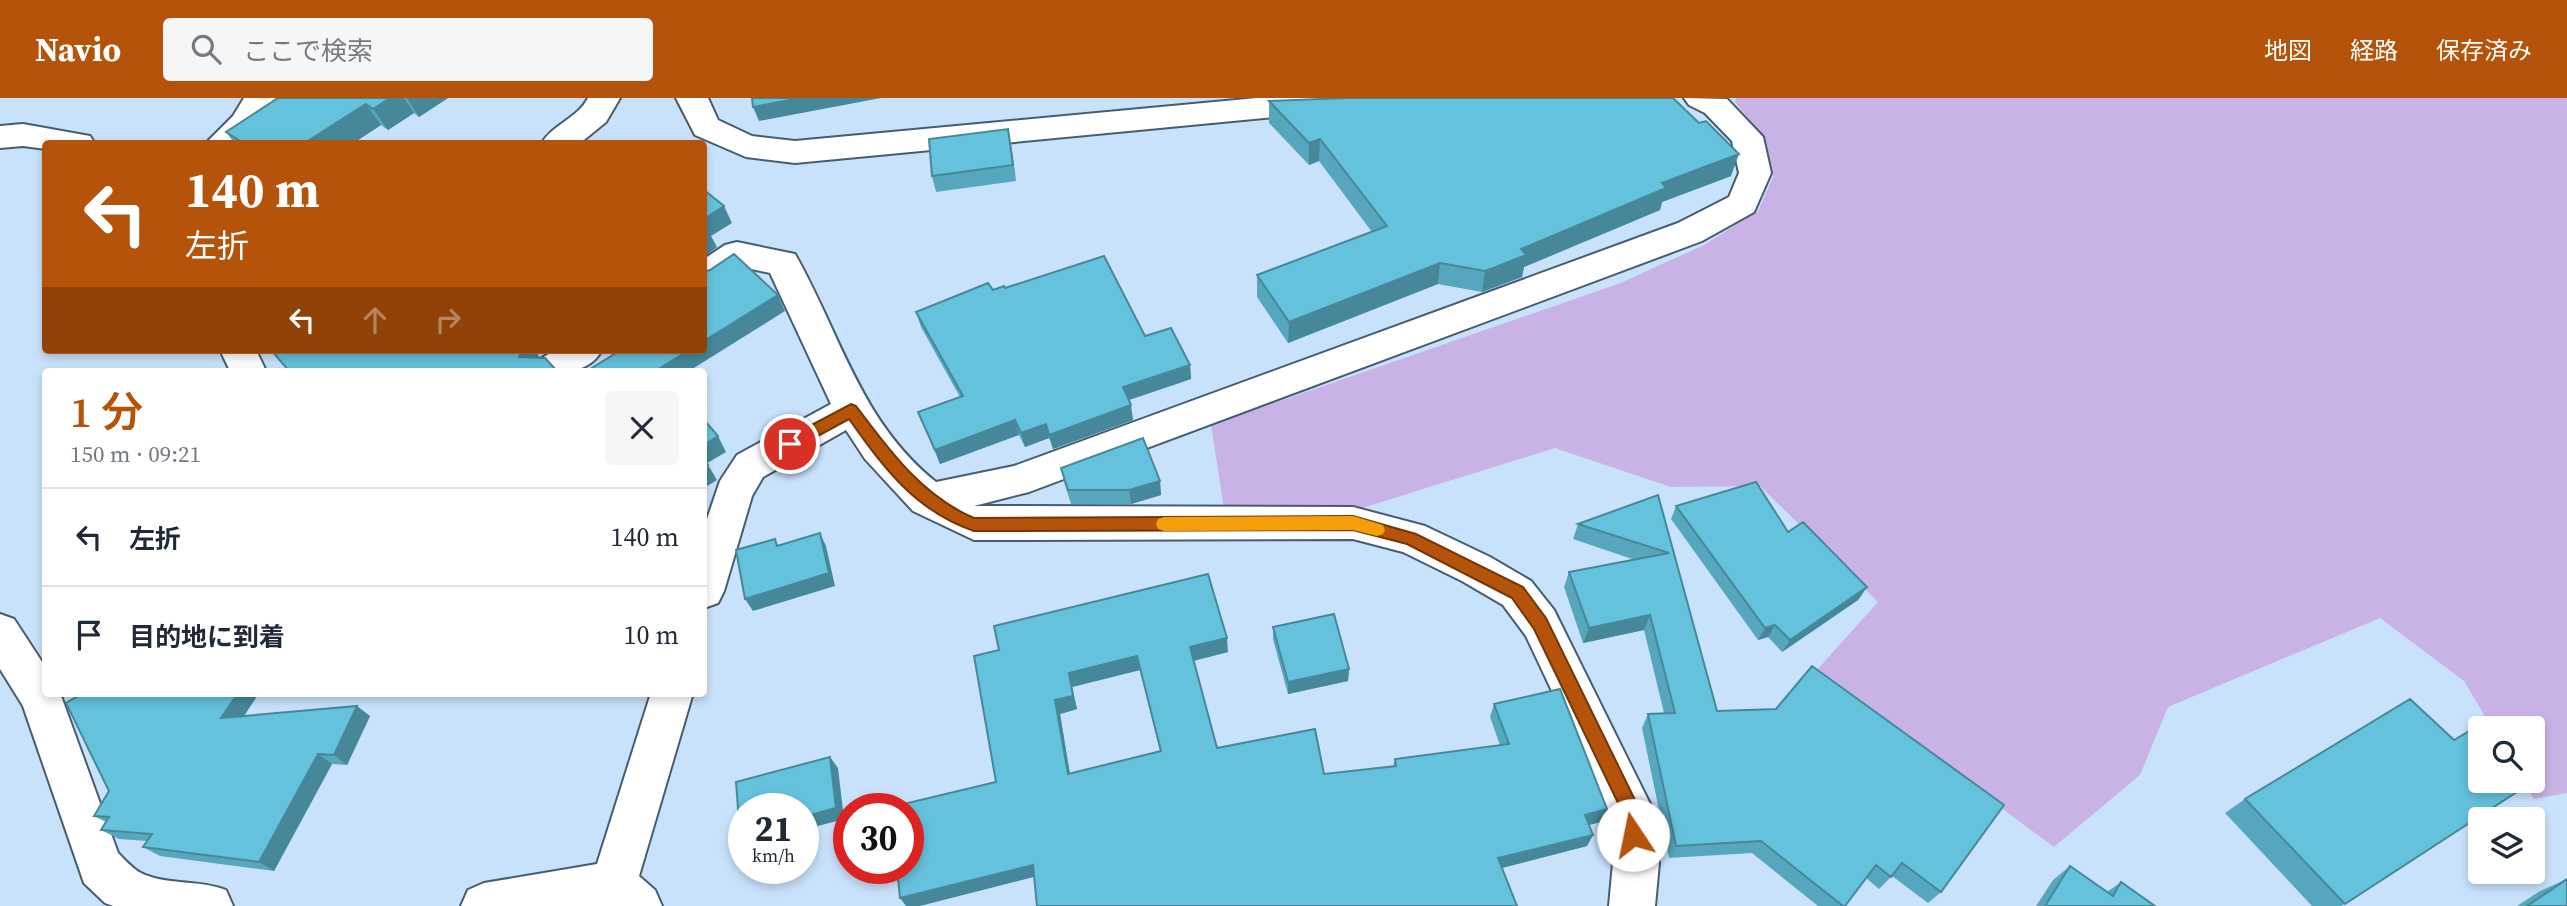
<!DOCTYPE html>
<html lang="ja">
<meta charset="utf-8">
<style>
:root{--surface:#fff;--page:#f6f6f7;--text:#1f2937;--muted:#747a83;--line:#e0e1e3;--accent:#b45309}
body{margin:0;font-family:"Source Serif 4","Noto Sans JP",serif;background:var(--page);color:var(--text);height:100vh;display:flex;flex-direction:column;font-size:26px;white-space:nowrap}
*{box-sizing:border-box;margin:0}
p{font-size:23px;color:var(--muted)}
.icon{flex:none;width:38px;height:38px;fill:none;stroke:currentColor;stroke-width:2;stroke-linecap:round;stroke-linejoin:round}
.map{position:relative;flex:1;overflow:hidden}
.drawer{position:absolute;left:42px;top:270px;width:665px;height:329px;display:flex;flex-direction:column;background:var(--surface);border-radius:7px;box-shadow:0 4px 10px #0003}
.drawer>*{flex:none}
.guide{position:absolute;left:42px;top:42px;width:665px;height:214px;border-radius:7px;box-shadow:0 4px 10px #0003;background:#b45309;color:#fff;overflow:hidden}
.tools{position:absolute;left:2468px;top:618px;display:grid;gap:14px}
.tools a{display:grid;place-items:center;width:77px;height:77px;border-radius:7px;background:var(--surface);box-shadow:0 4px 10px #0003;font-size:35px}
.speed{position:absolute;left:728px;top:695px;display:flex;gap:14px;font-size:35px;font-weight:700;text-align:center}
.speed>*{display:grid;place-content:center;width:91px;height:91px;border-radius:50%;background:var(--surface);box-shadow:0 4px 10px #0003;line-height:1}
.speed small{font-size:18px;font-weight:400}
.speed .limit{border:10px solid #d22;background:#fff;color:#111}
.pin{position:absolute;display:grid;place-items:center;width:60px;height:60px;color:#fff;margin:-30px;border:4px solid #fff;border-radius:50%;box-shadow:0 2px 7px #0007}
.me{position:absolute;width:77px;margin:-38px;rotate:349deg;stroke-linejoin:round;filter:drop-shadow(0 0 5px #0008)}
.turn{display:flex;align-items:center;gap:24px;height:147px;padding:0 28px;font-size:32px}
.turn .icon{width:91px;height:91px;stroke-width:2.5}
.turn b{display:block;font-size:49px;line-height:60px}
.lanes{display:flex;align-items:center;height:66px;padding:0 28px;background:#0003;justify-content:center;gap:35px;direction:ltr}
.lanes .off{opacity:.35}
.round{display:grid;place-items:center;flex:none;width:74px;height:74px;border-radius:7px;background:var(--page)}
.overview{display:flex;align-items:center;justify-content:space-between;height:119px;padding:0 28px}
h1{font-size:42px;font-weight:600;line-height:52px;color:var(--accent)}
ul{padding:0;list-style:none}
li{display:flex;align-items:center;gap:21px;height:98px;padding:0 28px;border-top:2px solid var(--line)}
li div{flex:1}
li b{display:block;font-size:26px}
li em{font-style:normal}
header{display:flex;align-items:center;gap:42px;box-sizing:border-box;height:98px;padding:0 35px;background:var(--accent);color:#fff}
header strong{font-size:33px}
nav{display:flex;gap:38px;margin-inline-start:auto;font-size:24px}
.search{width:490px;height:63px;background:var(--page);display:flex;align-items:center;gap:18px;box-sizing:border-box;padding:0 24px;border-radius:7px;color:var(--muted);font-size:26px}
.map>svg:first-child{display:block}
.green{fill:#c9b3e6}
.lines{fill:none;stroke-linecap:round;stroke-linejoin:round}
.street-casing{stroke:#465d71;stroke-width:4}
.street{fill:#fff;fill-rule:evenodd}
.wall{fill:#56a7bd;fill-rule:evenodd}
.shaded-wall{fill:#46889a}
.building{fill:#64c2dc;stroke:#46889a;stroke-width:2;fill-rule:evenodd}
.route{fill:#b45309;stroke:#753606;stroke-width:2}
.slow{fill:#f59e0b}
</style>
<header>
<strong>Navio</strong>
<div class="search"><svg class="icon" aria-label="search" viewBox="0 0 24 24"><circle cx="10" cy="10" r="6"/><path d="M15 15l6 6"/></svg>ここで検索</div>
<nav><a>地図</a><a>経路</a><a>保存済み</a></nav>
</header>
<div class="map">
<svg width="2567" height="808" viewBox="0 0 2567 808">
<rect width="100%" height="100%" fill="#c9e2fb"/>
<!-- green -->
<path class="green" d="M 1736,0 L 2567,0 L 2567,695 L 2534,701 L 2522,683 L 2532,682 L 2532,630 L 2492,630 L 2464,583 L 2380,520 L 2168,609 L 2140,677 L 2054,749 L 1816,573 L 1878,504 L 1760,388 L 1671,389 L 1555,350 L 1346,415 L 1224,411 L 1211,327 L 1618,186 L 1704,147 L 1758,113 L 1773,79 L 1763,39 L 1735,4 Z"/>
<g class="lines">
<!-- street casing -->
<g class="street-casing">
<path id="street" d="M 244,0 L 276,0 L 260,28 L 243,46 L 205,46 L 233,18 Z
M 588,0 L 620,0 L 606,24 L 579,46 L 541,46 C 553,26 578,20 588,0 Z
M 676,0 L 708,0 L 718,22 L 752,38 L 795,43 L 1257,0 L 1385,0 L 1380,7 L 1369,10 L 795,65 L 746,59 L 695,37 Z
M 1684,0 L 1727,1 L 1763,39 L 1771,75 L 1754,114 L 1702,143 L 1029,394 L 974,408 L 1353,409 L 1425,428 L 1490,459 L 1531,483 L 1554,512 L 1652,710 L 1659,765 L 1655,808 L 1609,808 L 1613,765 L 1608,712 L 1526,538 L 1503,507 L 1462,483 L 1403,454 L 1353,441 L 974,442 L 913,413 L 865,361 L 846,332 L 763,379 L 752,398 L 724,493 L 718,505 L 704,510 L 704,430 L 720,383 L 737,357 L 831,306 L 770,175 L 742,169 L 716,186 L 704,190 L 704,161 L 725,147 L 737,144 L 795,156 C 841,237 860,323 936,384 L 1014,368 L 1678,125 L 1729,99 L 1739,75 L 1732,43 L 1705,15 L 1689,7 Z
M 23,26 L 90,38 L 95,46 L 46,46 L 46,51 L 23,48 L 0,50 L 0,28 Z
M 220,252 L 256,252 L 266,273 L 230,273 Z
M 555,252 L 602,252 C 587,279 558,273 532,273 L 537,263 Z
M 0,516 L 14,521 L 46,570 L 46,595 L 60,595 L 118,755 C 124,761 131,769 139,774 C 165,788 199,781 226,792 L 233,808 L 113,808 L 105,805 L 84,785 L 23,608 L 0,571 Z
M 651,595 L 693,595 L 639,778 L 655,792 L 662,808 L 461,808 L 468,792 L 484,785 L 597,766 Z"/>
</g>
<!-- street -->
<use href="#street" class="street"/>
</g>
<!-- wall -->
<path class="wall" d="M 278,0 L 448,0 L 419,19 L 414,15 L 388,32 L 381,27 L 352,46 L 235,46 L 226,34 Z
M 1269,3 L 1731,78 L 1662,104 L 1660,112 L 1524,169 L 1522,179 L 1482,194 L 1438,186 L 1288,245 L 1257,199 L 1257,177 L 1372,134 L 1319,63 L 1309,67 L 1269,25 Z
M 1011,47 L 1016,83 L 936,94 L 932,78 Z
M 1005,190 L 1145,238 L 1190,267 L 1191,281 L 1129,302 L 1133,322 L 1053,351 L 1049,340 L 1025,349 L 1019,337 L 940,366 L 918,314 L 960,299 L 921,229 L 916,214 Z
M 1061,370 L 1160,383 L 1161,397 L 1131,406 L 1071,406 L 1064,384 Z
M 1658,397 L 1717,613 L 1941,794 L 1928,805 L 1892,778 L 1879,791 L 1866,780 L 1845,808 L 1818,808 L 1752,755 L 1669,760 L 1642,630 L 1648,616 L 1664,615 L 1644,532 L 1583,545 L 1564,489 L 1569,474 L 1635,462 L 1573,441 L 1578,426 Z
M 1676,408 L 1788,434 L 1867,489 L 1858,502 L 1782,554 L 1768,539 L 1758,542 L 1671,421 Z
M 1273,529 L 1349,571 L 1348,583 L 1288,596 L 1273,541 Z
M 999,552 L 1228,554 L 1194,563 L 1217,650 L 1324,676 L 1393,668 L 1395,661 L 1500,647 L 1490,619 L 1494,606 L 1607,711 L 1601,724 L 1589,727 L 1593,737 L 1587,748 L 1502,770 L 1034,779 L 996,684 ZM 1140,572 L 1160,653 L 1070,676 L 1060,616 L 1077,611 L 1072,589 Z
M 83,595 L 259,595 L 244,618 L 370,618 L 347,667 L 332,666 L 274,773 L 160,758 L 143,749 L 147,743 L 119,741 L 101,732 L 106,724 L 94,718 L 109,693 Z
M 2454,642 L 2345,806 L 2341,808 L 2312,808 L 2225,715 L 2245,701 Z
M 2070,768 L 2107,794 L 2121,784 L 2155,808 L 2036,808 L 2053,782 Z
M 2567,781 L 2567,808 L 2517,808 L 2540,793 Z"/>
<!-- shaded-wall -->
<path class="shaded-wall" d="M 390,0 L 404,0 L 414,15 L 388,32 L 373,11 Z
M 407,0 L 448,0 L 419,19 Z
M 800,0 L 881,0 L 759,23 L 753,9 Z
M 366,6 L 381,27 L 352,46 L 303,46 Z
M 1008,31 L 1011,47 L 1016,83 L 1013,67 Z
M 1320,41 L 1319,63 L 1309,67 L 1309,45 Z
M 1739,56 L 1731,78 L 1662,104 L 1660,112 L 1524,169 L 1522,179 L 1482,194 L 1485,173 L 1521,151 L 1662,85 Z
M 724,108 L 732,125 L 711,138 L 717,149 L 704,159 L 704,121 Z
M 1440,165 L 1438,186 L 1288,245 L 1289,224 Z
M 778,197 L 785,213 L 689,273 L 660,273 L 659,271 L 689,252 L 704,252 L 704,243 Z
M 522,252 L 535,252 L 539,258 L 535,262 L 519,259 Z
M 1190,267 L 1191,281 L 1126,303 L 1123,289 Z
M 1131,307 L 1133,322 L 1053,351 L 1049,337 Z
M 1015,322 L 1019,337 L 940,366 L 935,352 Z
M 1046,326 L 1049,340 L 1025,349 L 1021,335 Z
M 718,338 L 726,354 L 704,367 L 704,347 Z
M 708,367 L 717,382 L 704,390 L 704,370 Z
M 1160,383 L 1161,397 L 1131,406 L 1129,392 Z
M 820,435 L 826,448 L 835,488 L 753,513 L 745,501 Z
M 1867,489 L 1858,502 L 1782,554 L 1790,542 Z
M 1650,517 L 1644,532 L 1583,545 L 1589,530 Z
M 1775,527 L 1768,539 L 1758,542 L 1765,530 Z
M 1227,540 L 1228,554 L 1192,563 L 1190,549 Z
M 1137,558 L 1140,572 L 1072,589 L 1077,611 L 1060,616 L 1072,689 L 1068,676 L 1055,602 L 1069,575 Z
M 1349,571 L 1348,583 L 1288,596 L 1288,584 Z
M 238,595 L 259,595 L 236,630 L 221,620 Z
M 357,608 L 370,618 L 347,667 L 334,657 Z
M 318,656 L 332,666 L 274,773 L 259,764 Z
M 830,659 L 838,670 L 844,721 L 803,732 L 803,719 Z
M 1607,711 L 1601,724 L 1579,729 L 1585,717 Z
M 1593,737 L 1587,748 L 1494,772 L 1498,760 Z
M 1033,767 L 1038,778 L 920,808 L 906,808 L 900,800 Z"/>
<!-- building -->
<path class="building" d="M 278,0 L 390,0 L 373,11 L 366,6 L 303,46 L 245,46 L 226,34 Z
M 752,0 L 800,0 L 753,9 Z
M 1346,0 L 1673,0 L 1699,25 L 1706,23 L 1739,56 L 1662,85 L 1666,90 L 1521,151 L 1526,157 L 1496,169 L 1485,173 L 1440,165 L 1289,224 L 1257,177 L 1387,128 L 1320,41 L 1309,45 L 1269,3 Z
M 1008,31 L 1013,67 L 932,78 L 929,41 Z
M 704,92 L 724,108 L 704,121 Z
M 704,128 L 709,133 L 704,137 Z
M 734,156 L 778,197 L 704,243 L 704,174 L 710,172 Z
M 1104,158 L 1145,238 L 1171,230 L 1190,267 L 1123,289 L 1131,307 L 1049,337 L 1046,326 L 1021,335 L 1015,322 L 935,352 L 918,314 L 963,298 L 916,214 L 988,185 L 993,192 L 1004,188 L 1005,190 Z
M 271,252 L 522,252 L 519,259 L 545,260 L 557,273 L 289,273 Z
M 621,252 L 689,252 L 659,271 L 661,273 L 587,273 Z
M 704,322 L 718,338 L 704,347 Z
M 1143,340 L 1160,383 L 1129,392 L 1068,392 L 1061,370 Z
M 704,361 L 708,367 L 704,370 Z
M 1756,384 L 1788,434 L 1803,424 L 1867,489 L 1790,542 L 1775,527 L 1765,530 L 1676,408 Z
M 1658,397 L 1717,613 L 1776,611 L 1812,568 L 2004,707 L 1941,794 L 1902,765 L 1891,779 L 1876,767 L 1845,808 L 1843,808 L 1761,743 L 1676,748 L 1648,616 L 1675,615 L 1650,517 L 1589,530 L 1569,474 L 1669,455 L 1578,426 Z
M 820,435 L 829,475 L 745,501 L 736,452 L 775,441 L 777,448 Z
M 1208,476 L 1227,540 L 1190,549 L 1217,650 L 1315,631 L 1324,676 L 1396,668 L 1395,661 L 1509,646 L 1494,606 L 1560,591 L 1607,711 L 1585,717 L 1593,737 L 1498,760 L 1517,808 L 1037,808 L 1033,767 L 900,800 L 897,770 L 908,770 L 908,710 L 891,710 L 891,709 L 996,684 L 974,558 L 999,552 L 994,528 ZM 1137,558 L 1161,653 L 1068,676 L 1055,602 L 1073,598 L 1069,575 Z
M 1334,516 L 1349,571 L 1288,584 L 1273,529 Z
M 83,595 L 238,595 L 221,620 L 357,608 L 334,657 L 318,656 L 259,764 L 143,749 L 152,736 L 101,732 L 109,719 L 94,718 L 109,693 L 66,605 Z
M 2410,601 L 2454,642 L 2471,632 L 2480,640 L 2480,682 L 2525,682 L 2529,686 L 2345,806 L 2245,701 Z
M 830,659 L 836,710 L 803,719 L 803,710 L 744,710 L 744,735 L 740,736 L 736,684 Z
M 2070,768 L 2113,798 L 2121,784 L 2155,808 L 2045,808 Z
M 2567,781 L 2567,808 L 2527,808 Z"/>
<!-- route -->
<path class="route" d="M 851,306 L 856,308 C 889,352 922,398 974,420 L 1353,418 L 1416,436 L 1523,489 L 1546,520 L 1636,704 L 1642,737 L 1640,743 L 1633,746 L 1627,743 L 1621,711 L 1534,531 L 1512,500 L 1407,446 L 1353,432 L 974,433 C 915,413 883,369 849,321 L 796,350 L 785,350 L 783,346 L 785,341 Z"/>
<!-- slow -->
<path class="slow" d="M 1353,418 L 1383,427 L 1385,432 L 1383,436 L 1377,438 L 1353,432 L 1164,433 L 1158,431 L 1156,426 L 1158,421 L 1164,419 Z"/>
</svg>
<div class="tools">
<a><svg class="icon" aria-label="search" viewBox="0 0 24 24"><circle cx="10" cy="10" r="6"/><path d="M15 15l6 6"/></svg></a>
<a><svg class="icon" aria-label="layers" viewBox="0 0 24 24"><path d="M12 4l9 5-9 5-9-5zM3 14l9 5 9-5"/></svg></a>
</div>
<div class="speed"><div>21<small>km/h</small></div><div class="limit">30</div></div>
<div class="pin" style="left:790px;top:346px;background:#d93025"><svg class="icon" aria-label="arrive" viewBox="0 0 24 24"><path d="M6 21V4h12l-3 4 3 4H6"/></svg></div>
<svg class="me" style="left:1633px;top:737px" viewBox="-20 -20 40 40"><circle r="19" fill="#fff"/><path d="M0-13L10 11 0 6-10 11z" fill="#b45309"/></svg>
<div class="guide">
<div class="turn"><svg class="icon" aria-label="left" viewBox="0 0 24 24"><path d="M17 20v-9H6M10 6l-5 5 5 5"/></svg><div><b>140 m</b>左折</div></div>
<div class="lanes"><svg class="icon" aria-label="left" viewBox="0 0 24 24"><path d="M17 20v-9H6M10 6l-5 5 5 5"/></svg><svg class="icon off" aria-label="ahead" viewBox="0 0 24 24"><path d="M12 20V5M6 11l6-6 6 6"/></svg><svg class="icon off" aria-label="right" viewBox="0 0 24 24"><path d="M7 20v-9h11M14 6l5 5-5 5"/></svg></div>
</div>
<section class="drawer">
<div class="overview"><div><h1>1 分</h1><p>150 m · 09:21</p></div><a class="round"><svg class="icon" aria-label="close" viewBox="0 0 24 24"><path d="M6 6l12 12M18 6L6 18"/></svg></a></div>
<ul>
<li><svg class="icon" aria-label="left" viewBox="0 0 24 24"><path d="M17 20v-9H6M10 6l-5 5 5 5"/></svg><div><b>左折</b></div><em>140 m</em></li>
<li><svg class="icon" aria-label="arrive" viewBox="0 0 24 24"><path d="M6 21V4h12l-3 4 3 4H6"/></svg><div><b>目的地に到着</b></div><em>10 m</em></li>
</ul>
</section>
</div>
